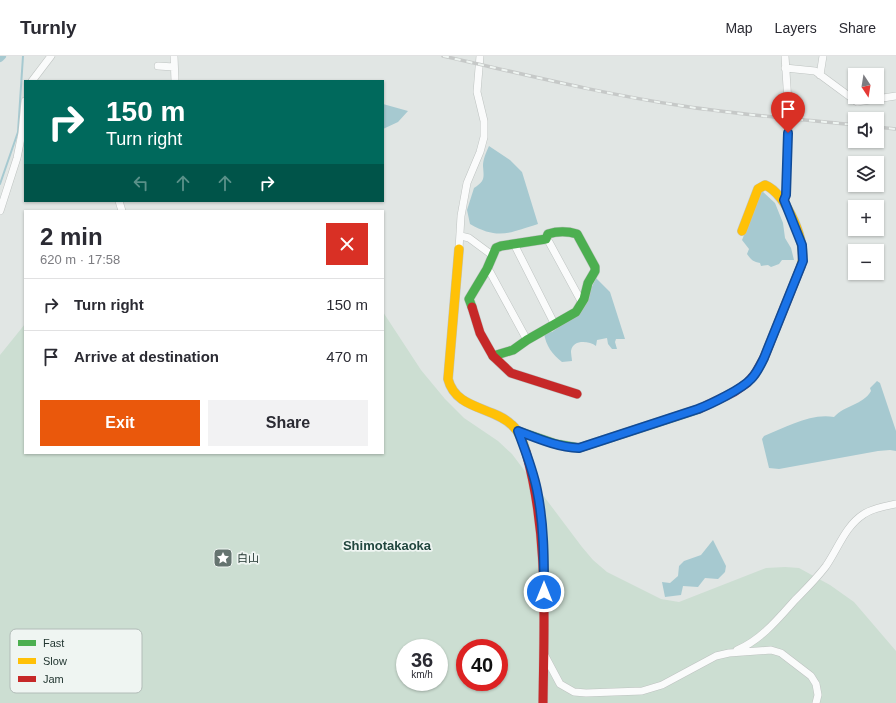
<!DOCTYPE html>
<meta charset="utf-8">
<style>
:root{--surface:#fff;--page:#f2f2f3;--text:#2b2b33;--muted:#7c7c81;--line:#e1e1e2;--accent:#ea580c}
body{margin:0;font-family:Arial,"Noto Sans JP",sans-serif;background:var(--page);color:var(--text);height:100vh;display:flex;flex-direction:column;font-size:15px;white-space:nowrap}
*{box-sizing:border-box;margin:0}
p{font-size:13px;color:var(--muted)}
.icon{flex:none;width:22px;height:22px;fill:none;stroke:currentColor;stroke-width:2;stroke-linecap:round;stroke-linejoin:round}
.map{position:relative;flex:1;overflow:hidden}
.details{position:absolute;left:24px;top:154px;width:360px;height:244px;display:flex;flex-direction:column;background:var(--surface);border-radius:0px;box-shadow:0 1px 3px #0004}
.details>*{flex:none}
.banner{position:absolute;left:24px;top:24px;width:360px;height:122px;border-radius:0px;box-shadow:0 1px 3px #0004;background:#00695c;color:#fff;overflow:hidden}
.needle{width:26px;rotate:168deg}
.controls{position:absolute;left:848px;top:12px;display:grid;gap:8px}
.controls a{display:grid;place-items:center;width:36px;height:36px;border-radius:0px;background:var(--surface);box-shadow:0 1px 3px #0004;font-size:20px}
.speed{position:absolute;left:396px;top:583px;display:flex;gap:8px;font-size:20px;font-weight:700;text-align:center}
.speed>*{display:grid;place-content:center;width:52px;height:52px;border-radius:50%;background:var(--surface);box-shadow:0 1px 3px #0004;line-height:1}
.speed small{font-size:10px;font-weight:400}
.speed .limit{border:6px solid #d22;background:#fff;color:#111}
.pin{position:absolute;display:grid;place-items:center;width:34px;height:34px;color:#fff;margin:-41px -17px;border-radius:50% 50% 50% 0;rotate:-45deg;box-shadow:0 0 4px #0007}
.pin .icon{rotate:45deg}
.me{position:absolute;width:44px;margin:-22px;rotate:0deg;stroke-linejoin:round;filter:drop-shadow(0 0 3px #0008)}
.turn{display:flex;align-items:center;gap:14px;height:84px;padding:0 16px;font-size:18px}
.turn .icon{width:52px;height:52px;stroke-width:2.5}
.turn b{display:block;font-size:28px;line-height:34px}
.lanes{display:flex;align-items:center;height:38px;padding:0 16px;background:#0003;justify-content:center;gap:20px;direction:ltr}
.lanes .off{opacity:.35}
.round{display:grid;place-items:center;flex:none;width:42px;height:42px;border-radius:0px;background:var(--page)}
.headline{display:flex;align-items:center;justify-content:space-between;height:68px;padding:0 16px}
h1{font-size:24px;font-weight:800;line-height:30px}
.primary-button{display:flex;gap:8px;margin-top:auto;padding:8px 16px}
.primary-button a{flex:1;height:46px;border-radius:0px;background:var(--accent);color:#fff;font-size:16px;font-weight:800;line-height:46px;text-align:center}
.primary-button a+a{background:var(--page);color:var(--text)}
ul{padding:0;list-style:none}
li{display:flex;align-items:center;gap:12px;height:52px;padding:0 16px;border-top:1px solid var(--line)}
li div{flex:1}
li b{display:block;font-size:15px}
li em{font-style:normal}
header{display:flex;align-items:center;gap:24px;box-sizing:border-box;height:56px;padding:0 20px;background:var(--surface);border-bottom:1px solid var(--line)}
header strong{font-size:19px}
nav{display:flex;gap:22px;margin-inline-start:auto;font-size:14px}
.map>svg:first-child{display:block}
.green{fill:#ccded2;fill-rule:evenodd}
.water{fill:#a6c9d0}
.lines{fill:none;stroke-linecap:round;stroke-linejoin:round}
.stream{stroke:#a6c9d0;stroke-width:2}
.canal{stroke:#a6c9d0;stroke-width:8}
.street-casing{stroke:#bec3c1;stroke-width:8}
.fast-casing{stroke:#bec3c1;stroke-width:10}
.slow-casing{stroke:#bec3c1;stroke-width:10}
.jam-casing{stroke:#bec3c1;stroke-width:10}
.street{stroke:#fafbfb;stroke-width:7}
.fast{stroke:#4caf50;stroke-width:9}
.slow{stroke:#ffc107;stroke-width:9}
.jam{stroke:#c62828;stroke-width:9}
.rail-casing{stroke:#c6c9c8;stroke-width:3.5}
.rail{stroke:#eff5f2;stroke-width:2;stroke-dasharray:6;stroke-linecap:butt}
.route-casing{stroke:#114b97;stroke-width:10}
.route{stroke:#1a73e8;stroke-width:7}
.labels{text-anchor:middle;dominant-baseline:central;stroke-width:3.5;stroke-linejoin:round;paint-order:stroke}
.poi-label{font-size:11px;fill:#223631;stroke:#eff5f2;text-anchor:start}
.quarter-label{font-size:13px;font-weight:bold;fill:#21463e;stroke:#eff5f2}
.key{fill:#eff5f2;stroke:#b2bcb8;stroke-width:1}
.key-label{font-size:11px;fill:#223631}
</style>
<header>
<strong>Turnly</strong>
<nav><a>Map</a><a>Layers</a><a>Share</a></nav>
</header>
<div class="map">
<svg width="896" height="647" viewBox="0 0 896 647">
<rect width="100%" height="100%" fill="#e1e6e4"/>
<!-- green -->
<path class="green" d="M 383,256 L 421,314 L 445,343 L 464,362 L 498,385 L 512,398 L 582,491 L 593,504 L 607,516 L 661,543 L 679,546 L 766,512 L 785,511 L 799,512 L 830,529 L 854,546 L 896,595 L 896,647 L 0,647 L 0,299 L 25,268 L 25,397 L 383,397 ZM 405,592 L 439,592 L 439,626 L 405,626 ZM 465,592 L 499,592 L 499,626 L 465,626 Z"/>
<!-- water -->
<path class="water" d="M 383,48 L 408,55 L 398,66 L 383,73 Z
M 489,90 L 510,104 L 522,116 L 538,168 C 509,177 498,184 470,168 L 467,154 L 474,132 C 485,125 484,122 483,110 C 483,103 486,97 489,90 Z
M 762,135 L 775,147 L 783,167 L 785,182 L 791,192 L 794,204 L 782,204 L 779,208 L 771,211 L 768,209 L 761,210 L 760,207 C 754,206 751,204 747,198 L 749,193 L 742,184 Z
M 596,222 L 610,236 L 625,283 L 616,283 L 615,286 L 617,293 L 612,293 L 608,288 L 607,282 L 597,284 L 596,290 C 589,285 573,283 571,295 C 571,298 572,303 572,305 L 562,306 C 552,298 546,290 544,277 L 552,276 L 580,256 Z
M 877,325 L 880,327 L 896,375 L 896,395 L 890,394 L 878,395 L 779,413 L 769,412 L 762,383 L 764,380 C 787,371 810,357 834,361 C 845,349 863,349 871,335 L 870,332 Z
M 713,484 L 726,510 L 725,516 L 718,523 L 705,522 L 698,531 L 683,530 L 681,539 L 665,541 L 662,526 L 670,527 L 678,520 L 679,510 L 684,505 L 701,499 Z"/>
<g class="lines">
<!-- stream -->
<path class="stream" d="M 0,128 L 18,76 L 23,0"/>
<!-- canal -->
<path class="canal" d="M 0,2 L 2,0"/>
<!-- street casing -->
<g class="street-casing">
<path id="street" d="M 174,0 L 175,25
M 158,10 L 174,11
M 785,12 L 815,15 L 857,46 L 896,40
M 820,19 L 823,0
M 32,25 L 51,0
M 784,144 L 786,139 L 789,62 L 785,0
M 119,145 L 122,155
M 0,155 L 17,102 L 22,77 L 25,45
M 461,180 L 469,182 L 492,199
M 546,183 L 549,186 L 580,243 L 582,245
M 514,188 L 555,269
M 459,193 L 461,160 L 467,127 L 480,96 L 484,81 L 484,65 L 477,36 L 480,0
M 487,213 L 490,216 L 527,284
M 737,594 C 761,584 778,563 795,544 C 806,533 817,522 826,510 C 838,493 845,470 864,458 C 873,452 886,450 896,448
M 544,598 L 560,628 L 574,636 L 586,637 L 642,635 L 662,629 L 716,600 L 729,597 L 771,594 L 781,597 L 811,620 L 816,628 L 818,639 L 816,647"/>
</g>
<!-- fast casing -->
<g class="fast-casing">
<path id="fast" d="M 472,251 L 469,243 L 487,213 L 496,192 L 501,190 L 546,183 L 548,178 C 558,175 567,175 577,178 L 595,211 L 595,215 L 588,227 L 584,243 L 576,256 L 527,284 L 513,294 L 493,300
M 518,375 L 556,388 L 579,392 L 699,353"/>
</g>
<!-- slow casing -->
<g class="slow-casing">
<path id="slow" d="M 742,175 L 758,133 L 765,129 C 786,137 809,189 801,210
M 459,193 L 448,323 C 456,354 492,350 512,369 C 520,376 523,386 526,396"/>
</g>
<!-- jam casing -->
<g class="jam-casing">
<path id="jam" d="M 472,251 L 480,277 L 493,300 L 511,317 L 577,338
M 699,353 L 734,336 L 747,327 L 755,318 L 764,302 L 801,210
M 526,396 C 549,480 544,562 543,647"/>
</g>
<!-- street -->
<use href="#street" class="street"/>
<!-- fast -->
<use href="#fast" class="fast"/>
<!-- slow -->
<use href="#slow" class="slow"/>
<!-- jam -->
<use href="#jam" class="jam"/>
<!-- rail casing -->
<g class="rail-casing">
<path id="rail" d="M 443,0 C 523,18 602,38 683,50 C 740,59 798,63 855,69
M 877,71 L 896,73"/>
</g>
<!-- rail -->
<use href="#rail" class="rail"/>
</g>
<g class="lines">
<!-- route casing -->
<g class="route-casing">
<path id="route" d="M 544,536 C 544,502 544,468 537,434 C 533,414 525,394 518,375 C 539,383 557,391 579,392 L 698,353 C 711,348 742,333 751,323 C 757,317 760,310 764,302 L 803,205 L 802,189 L 784,144 L 786,139 L 788,77"/>
</g>
<!-- route -->
<use href="#route" class="route"/>
</g>
<!-- icons -->
<defs>
<g id="sight-square" transform="scale(1)"><rect x="-9" y="-9" width="18" height="18" rx="4" fill="#657470" stroke="#eff5f2"/><path d="M0-6L1.8-2.2L6-1.7L2.9 1.2L3.7 5.4L0 3.3L-3.7 5.4L-2.9 1.2L-6-1.7L-1.8-2.2Z" fill="#fff"/></g>
</defs>
<g fill-rule="evenodd">
<use href="#sight-square" x="223" y="502"/>
</g>
<g class="labels">
<!-- poi labels -->
<g class="poi-label">
<text x="237" y="502">白山</text>
</g>
<!-- quarter labels -->
<g class="quarter-label">
<text x="387" y="489">Shimotakaoka</text>
</g>
</g>
<!-- legend -->
<rect x="10" y="573" width="132" height="64" rx="6" class="key"/>
<rect x="18" y="584" width="18" height="6" fill="#4caf50"/>
<rect x="18" y="602" width="18" height="6" fill="#ffc107"/>
<rect x="18" y="620" width="18" height="6" fill="#c62828"/>
<g class="key-label">
<text x="43" y="591">Fast</text>
<text x="43" y="609">Slow</text>
<text x="43" y="627">Jam</text>
</g>
</svg>
<div class="controls">
<a><svg class="needle" viewBox="-14 -14 28 28"><path d="M0-13l5 13h-10z" fill="#e53935"/><path d="M0 13l5-13h-10z" fill="#7c7c81"/></svg></a>
<a><svg class="icon" aria-label="sound" viewBox="0 0 24 24"><path d="M4 9h4l5-4v14l-5-4H4zM17 9q2 3 0 6"/></svg></a>
<a><svg class="icon" aria-label="layers" viewBox="0 0 24 24"><path d="M12 4l9 5-9 5-9-5zM3 14l9 5 9-5"/></svg></a>
<a>+</a>
<a>−</a>
</div>
<div class="speed"><div>36<small>km/h</small></div><div class="limit">40</div></div>
<div class="pin" style="left:788px;top:77px;background:#d93025"><svg class="icon" aria-label="arrive" viewBox="0 0 24 24"><path d="M6 21V4h12l-3 4 3 4H6"/></svg></div>
<svg class="me" style="left:544px;top:536px" viewBox="-20 -20 40 40"><circle r="17" fill="#1a73e8" stroke="#fff" stroke-width="3"/><path d="M0-11L8 9 0 5-8 9z" fill="#fff"/></svg>
<div class="banner">
<div class="turn"><svg class="icon" aria-label="right" viewBox="0 0 24 24"><path d="M7 20v-9h11M14 6l5 5-5 5"/></svg><div><b>150 m</b>Turn right</div></div>
<div class="lanes"><svg class="icon off" aria-label="left" viewBox="0 0 24 24"><path d="M17 20v-9H6M10 6l-5 5 5 5"/></svg><svg class="icon off" aria-label="ahead" viewBox="0 0 24 24"><path d="M12 20V5M6 11l6-6 6 6"/></svg><svg class="icon off" aria-label="ahead" viewBox="0 0 24 24"><path d="M12 20V5M6 11l6-6 6 6"/></svg><svg class="icon" aria-label="right" viewBox="0 0 24 24"><path d="M7 20v-9h11M14 6l5 5-5 5"/></svg></div>
</div>
<section class="details">
<div class="headline"><div><h1>2 min</h1><p>620 m · 17:58</p></div><a class="round" style="background:#d93025;color:#fff"><svg class="icon" aria-label="close" viewBox="0 0 24 24"><path d="M6 6l12 12M18 6L6 18"/></svg></a></div>
<ul>
<li><svg class="icon" aria-label="right" viewBox="0 0 24 24"><path d="M7 20v-9h11M14 6l5 5-5 5"/></svg><div><b>Turn right</b></div><em>150 m</em></li>
<li><svg class="icon" aria-label="arrive" viewBox="0 0 24 24"><path d="M6 21V4h12l-3 4 3 4H6"/></svg><div><b>Arrive at destination</b></div><em>470 m</em></li>
</ul>
<div class="primary-button"><a>Exit</a><a>Share</a></div>
</section>
</div>
